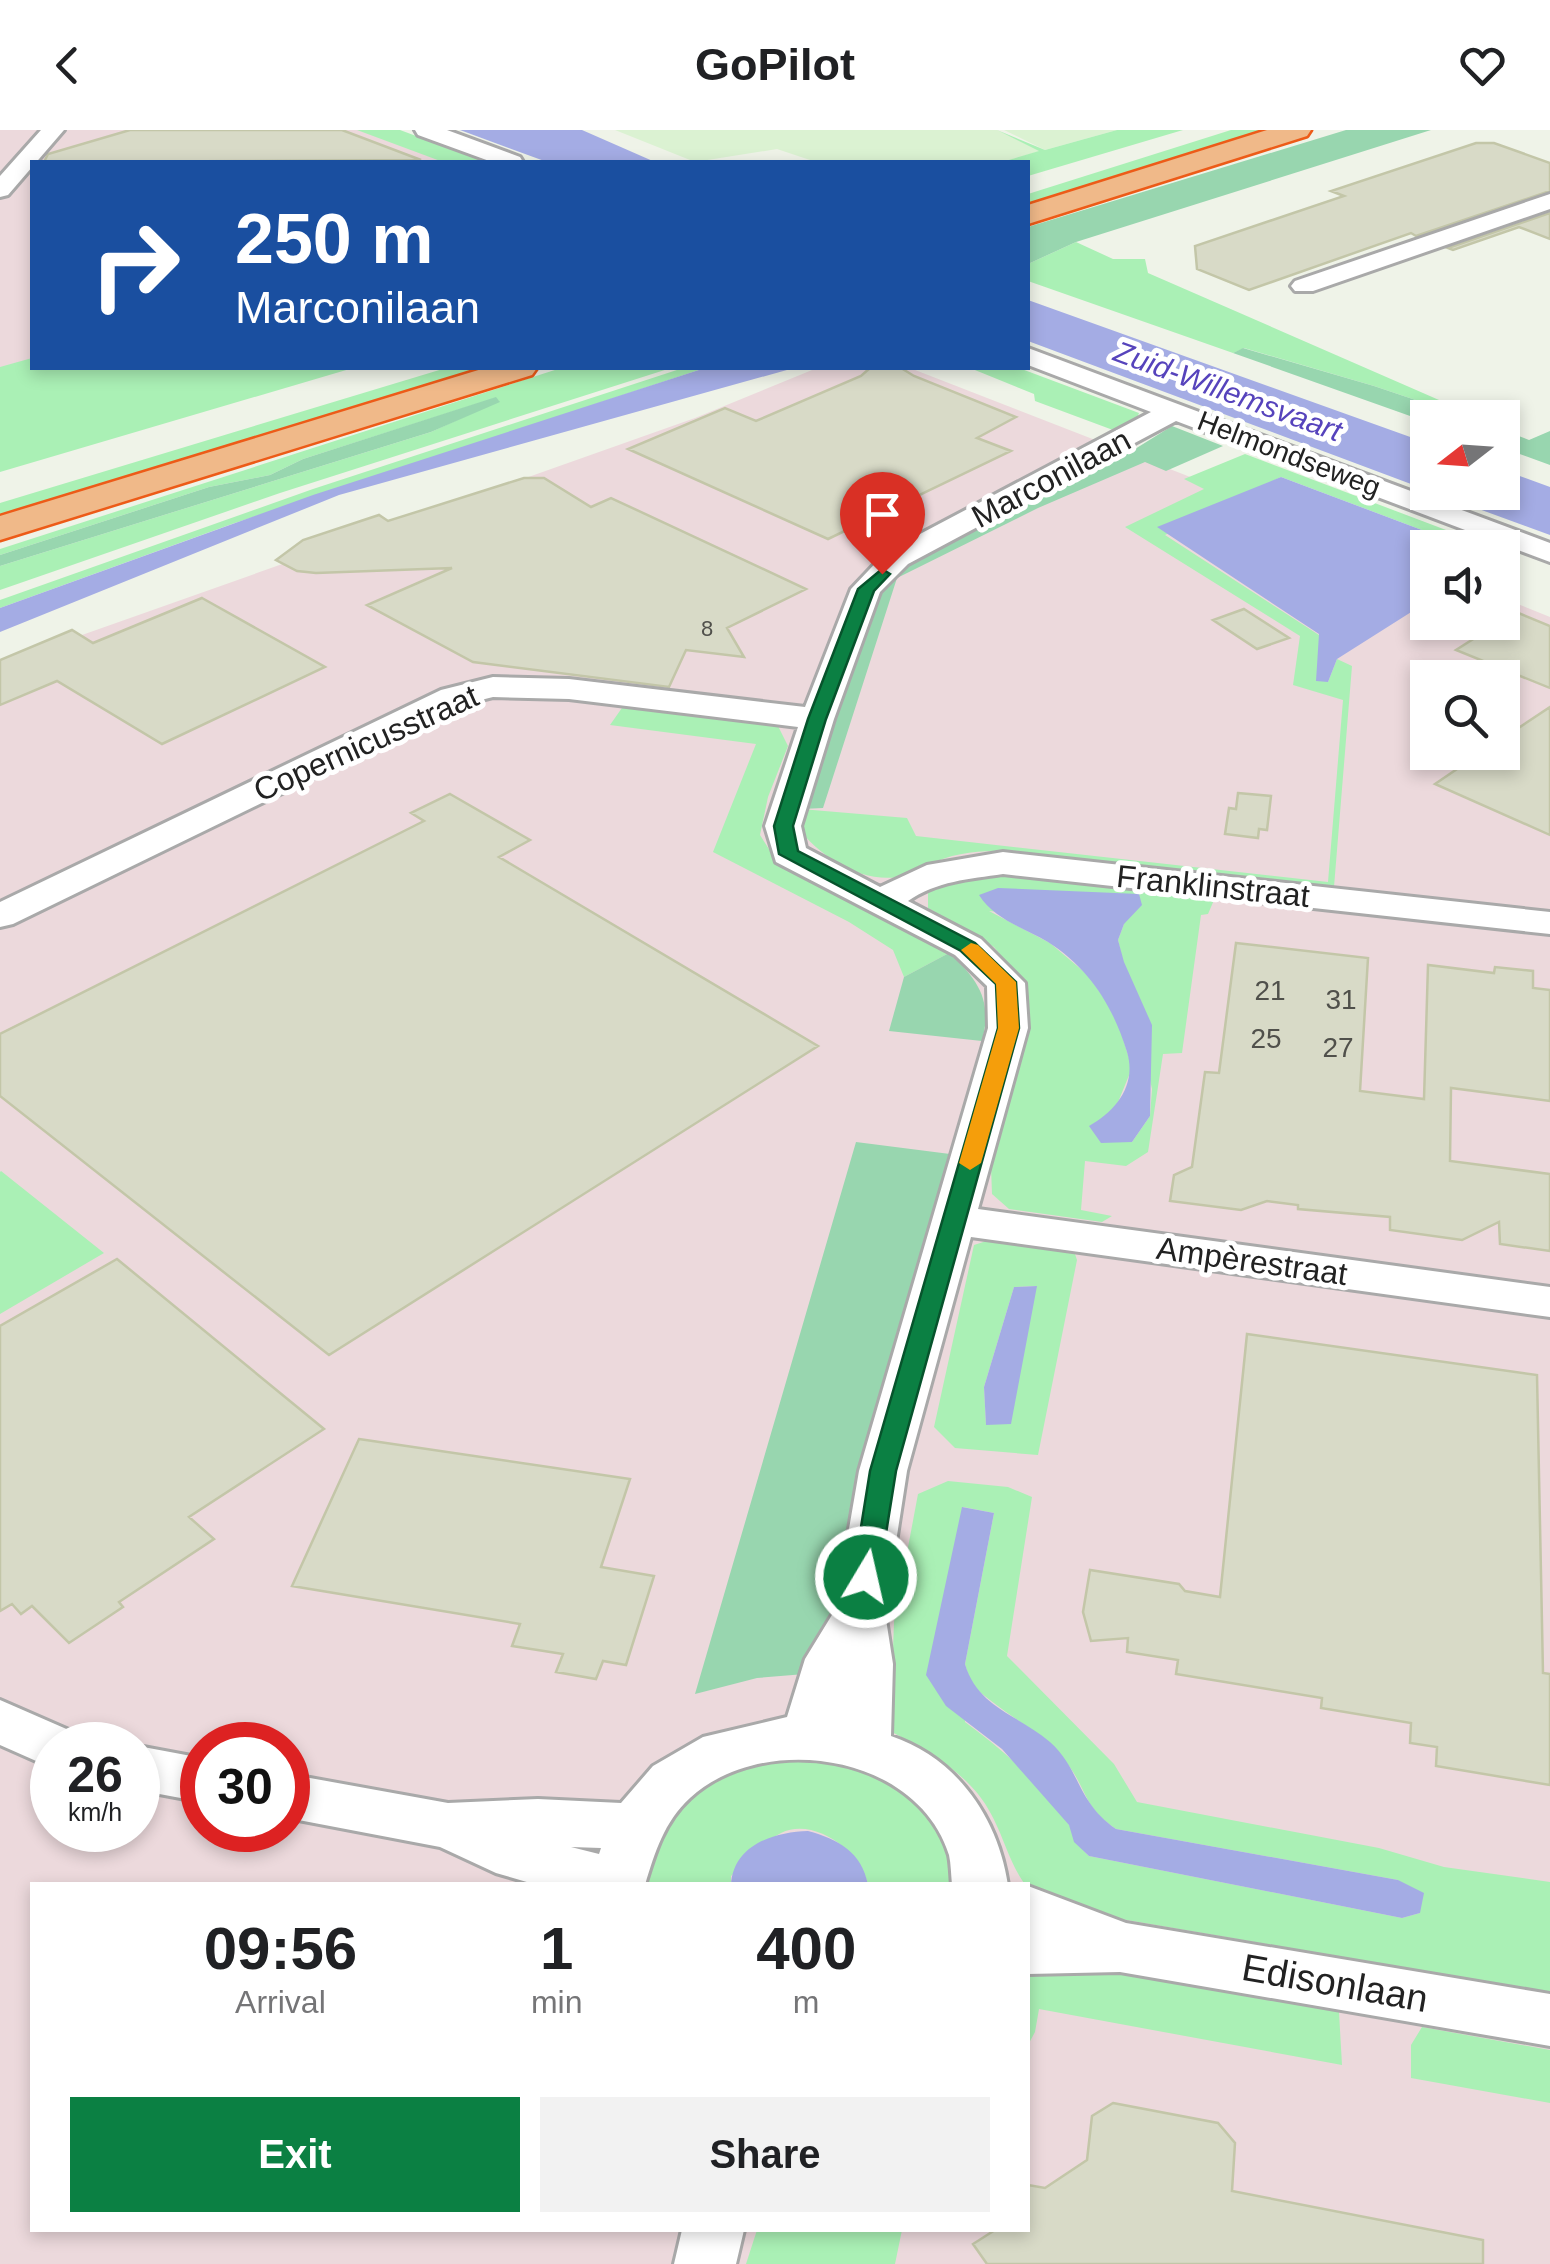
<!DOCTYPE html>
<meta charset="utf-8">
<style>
:root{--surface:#fff;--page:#f2f2f2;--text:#202124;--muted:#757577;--accent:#0b8043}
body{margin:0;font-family:Arial,sans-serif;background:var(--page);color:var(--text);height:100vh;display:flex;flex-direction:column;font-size:38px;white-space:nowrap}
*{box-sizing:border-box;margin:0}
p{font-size:32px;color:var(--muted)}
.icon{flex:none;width:55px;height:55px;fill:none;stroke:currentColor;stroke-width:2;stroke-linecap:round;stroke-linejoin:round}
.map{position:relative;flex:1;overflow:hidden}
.sheet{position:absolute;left:30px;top:1752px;width:1000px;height:350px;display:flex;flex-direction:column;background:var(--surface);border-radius:0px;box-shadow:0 5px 15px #0003}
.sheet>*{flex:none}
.guide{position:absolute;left:30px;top:30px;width:1000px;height:210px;border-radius:0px;box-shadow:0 5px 15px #0003;background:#1a4fa0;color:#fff;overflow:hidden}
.needle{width:65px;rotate:253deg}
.fabs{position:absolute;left:1410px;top:270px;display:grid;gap:20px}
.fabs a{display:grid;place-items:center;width:110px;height:110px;border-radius:0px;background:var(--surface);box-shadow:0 5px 15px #0003;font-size:50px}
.speed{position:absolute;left:30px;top:1592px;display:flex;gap:20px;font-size:50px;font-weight:700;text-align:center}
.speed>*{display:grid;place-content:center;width:130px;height:130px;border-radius:50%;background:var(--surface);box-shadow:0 5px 15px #0003;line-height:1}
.speed small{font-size:25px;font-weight:400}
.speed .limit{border:15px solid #d22;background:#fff;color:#111}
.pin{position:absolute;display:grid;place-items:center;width:85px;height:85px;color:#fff;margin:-102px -42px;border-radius:50% 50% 50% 0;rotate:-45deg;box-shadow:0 0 10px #0007}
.pin .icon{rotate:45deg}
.me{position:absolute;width:110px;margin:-55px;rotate:9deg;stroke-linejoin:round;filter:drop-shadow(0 0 8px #0008)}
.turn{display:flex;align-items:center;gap:35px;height:210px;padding:0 40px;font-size:45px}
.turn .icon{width:130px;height:130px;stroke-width:2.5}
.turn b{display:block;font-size:70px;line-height:85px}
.eta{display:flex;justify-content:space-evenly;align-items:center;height:170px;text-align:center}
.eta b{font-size:60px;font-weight:600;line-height:70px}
.action{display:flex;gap:20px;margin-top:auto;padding:20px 40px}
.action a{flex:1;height:115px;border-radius:0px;background:var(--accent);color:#fff;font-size:40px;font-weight:600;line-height:115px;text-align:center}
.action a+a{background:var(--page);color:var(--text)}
header{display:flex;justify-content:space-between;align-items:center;height:130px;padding:0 40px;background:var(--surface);font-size:45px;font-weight:600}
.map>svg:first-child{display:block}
.industrial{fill:#ecd9dc;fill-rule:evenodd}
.farmland{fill:#dbf2d2}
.grass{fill:#aaf0b5;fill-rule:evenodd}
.forest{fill:#98d6af}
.water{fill:#a4ace4}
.building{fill:#d8dac7;stroke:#c3c6a8;stroke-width:2.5}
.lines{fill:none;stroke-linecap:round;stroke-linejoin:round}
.minor-casing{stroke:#a9a9a9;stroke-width:6}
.highway-casing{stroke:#ed5b18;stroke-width:5}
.minor{fill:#fff;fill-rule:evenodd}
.highway{fill:#f0b989;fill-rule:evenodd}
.route{fill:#0b8043;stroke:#07532c;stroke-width:2.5}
.slow{fill:#f59e0b}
.labels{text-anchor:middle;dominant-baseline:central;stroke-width:10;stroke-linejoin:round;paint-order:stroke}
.far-number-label{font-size:22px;fill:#50504b}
.far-street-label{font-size:28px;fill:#222;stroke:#fff}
.number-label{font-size:28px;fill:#50504b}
.far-water-label{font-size:30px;font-style:italic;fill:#5643bc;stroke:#fff}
.street-label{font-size:32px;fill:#222;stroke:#fff}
.near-street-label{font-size:38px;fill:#222;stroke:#fff}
</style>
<header><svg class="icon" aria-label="back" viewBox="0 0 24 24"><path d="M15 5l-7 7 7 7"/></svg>GoPilot<svg class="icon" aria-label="heart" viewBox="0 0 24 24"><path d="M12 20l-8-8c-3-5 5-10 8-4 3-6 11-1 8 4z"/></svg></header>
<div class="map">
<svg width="1550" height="2134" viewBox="0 0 1550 2134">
<rect width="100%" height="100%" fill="#eff3e8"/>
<!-- industrial -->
<path class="industrial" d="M 0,0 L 367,0 L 453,32 L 32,32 L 32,231 L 0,241 Z
M 817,238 L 910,238 L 1427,439 L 1428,492 L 1502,492 L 1503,468 L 1550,487 L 1550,2134 L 0,2134 L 0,534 L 695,288 ZM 1428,548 L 1502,548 L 1502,622 L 1428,622 ZM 52,1615 L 138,1615 L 138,1700 L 52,1700 ZM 202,1615 L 288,1615 L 288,1700 L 202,1700 ZM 32,1755 L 1028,1755 L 1028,2100 L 32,2100 Z"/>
<!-- farmland -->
<path class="farmland" d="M 615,0 L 997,0 L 1041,21 L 1002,32 L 816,32 L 777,19 L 695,32 Z
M 1004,0 L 1117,0 L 1045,20 Z"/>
<!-- grass -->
<path class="grass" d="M 357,0 L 400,0 L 486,32 L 443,32 Z
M 997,0 L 1045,20 L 1117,0 L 1183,0 L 1028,46 L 1028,32 L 1002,32 L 1039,21 Z
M 1231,0 L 1278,0 L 1028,79 L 1028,64 Z
M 1076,112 L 1113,129 L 1145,129 L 1148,143 L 1478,287 L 1466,287 L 1374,256 L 1244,218 L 1233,223 L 1028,151 L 1028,134 Z
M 32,228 L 32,238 L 353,238 L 0,342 L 0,237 Z
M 446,238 L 499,238 L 0,393 L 0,373 Z
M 561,238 L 671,238 L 280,363 L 0,460 L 0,436 L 431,302 L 499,271 L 495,268 L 303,329 L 270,345 L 209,357 L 0,425 L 0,419 Z
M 683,238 L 705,238 L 232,394 L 0,478 L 0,470 L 313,359 Z
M 970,238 L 1019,238 L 1139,283 L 1134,297 L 1121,303 L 1035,271 L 1034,264 Z
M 1245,324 L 1491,417 L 1467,417 L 1281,347 L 1165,405 L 1319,505 L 1328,552 L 1337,529 L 1352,536 L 1334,757 L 1004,721 C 980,721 958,722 935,732 C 925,735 917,742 907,745 C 867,757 822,729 798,698 L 801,679 L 907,688 L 916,706 L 1328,752 L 1343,570 L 1293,555 L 1300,506 L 1125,397 L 1204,359 L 1184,349 Z
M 624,575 L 777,594 L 788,616 L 768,667 L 760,705 L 776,730 L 949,823 L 904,847 L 893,820 L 849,792 L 713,722 L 756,614 L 610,595 Z
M 986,738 L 1211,764 L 1214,770 L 1208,784 L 1201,785 L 1182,923 L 1163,924 L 1148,1022 L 1126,1036 L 1085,1031 L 1081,1080 L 1112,1086 L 1102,1092 L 1009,1079 L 992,1064 L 991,1037 L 1023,854 L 994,817 L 928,778 L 928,762 L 940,753 ZM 989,781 L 1124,794 L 1118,810 L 1152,959 L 1150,986 L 1132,1012 L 1090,996 L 1114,982 L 1132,938 L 1116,886 L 1089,846 L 1050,813 Z
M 1,1041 L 104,1123 L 0,1184 L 0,1042 Z
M 1002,1106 L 1072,1115 L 1077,1130 L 1038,1325 L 955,1318 L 934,1297 L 974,1115 ZM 1036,1156 L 986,1295 L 984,1257 L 1014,1157 Z
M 948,1351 L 1008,1357 L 1032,1367 L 1007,1526 L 1114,1634 L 1137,1672 L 1379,1718 L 1444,1737 L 1550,1752 L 1550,1863 L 1051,1777 C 1006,1752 1010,1704 978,1664 C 954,1635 922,1618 890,1601 L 894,1492 L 918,1364 ZM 963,1377 L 994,1383 L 965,1534 L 971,1554 C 1001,1583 1044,1602 1069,1636 C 1089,1664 1083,1676 1116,1699 L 1398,1750 L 1420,1783 L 1402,1788 L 1089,1726 C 1077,1715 1076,1706 1068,1693 C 1042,1654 1002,1619 965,1592 Z
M 758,1628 C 786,1629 834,1625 860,1634 C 914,1652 953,1699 958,1755 L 868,1755 C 862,1723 815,1686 781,1703 C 764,1712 747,1733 731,1746 L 731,1755 L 641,1755 L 674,1675 L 711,1645 Z
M 1040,1829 L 1339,1882 L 1342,1935 L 1039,1879 L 1035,1902 L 1028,1915 L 1028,1831 Z
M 1422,1897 L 1550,1920 L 1550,1973 L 1411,1948 L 1411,1915 Z
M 757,2100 L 902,2100 L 895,2134 L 746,2134 Z"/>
<!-- forest -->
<path class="forest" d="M 1346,0 L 1431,0 L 1076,112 L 1028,134 L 1028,97 Z
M 1243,218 L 1374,256 L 1466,287 L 1428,288 L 1427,292 L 1233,223 Z
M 496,267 L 500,272 L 431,302 L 0,436 L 0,425 L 209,357 L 270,345 L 303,329 Z
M 1172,296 L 1223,316 L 1166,341 L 1145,332 L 1038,378 L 897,448 L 823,678 L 801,679 L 875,465 L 896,438 L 1135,319 Z
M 1503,300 L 1529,310 L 1550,301 L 1550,335 L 1503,318 Z
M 949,823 C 978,849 993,871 982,911 L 889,901 L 904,847 Z
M 856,1012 L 950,1024 L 836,1479 L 805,1544 L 757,1548 L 695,1564 Z"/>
<!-- water -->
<path class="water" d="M 460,0 L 582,0 L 655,32 L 547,32 Z
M 1028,170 L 1427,313 L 1427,360 L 1028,211 Z
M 705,238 L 794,238 L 339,365 L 0,502 L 0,478 L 313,365 Z
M 1503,340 L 1550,357 L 1550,405 L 1435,363 L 1502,362 Z
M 1281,347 L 1467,417 L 1428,418 L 1427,472 L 1337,529 L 1328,552 L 1316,551 L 1319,504 L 1157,397 Z
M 998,758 L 1139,764 L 1142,775 L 1124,794 L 1118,810 L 1124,832 L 1152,895 L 1150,986 L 1132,1012 L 1101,1013 L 1089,996 C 1116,981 1137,955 1127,922 C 1113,876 1089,838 1048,812 C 1023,797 995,790 979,765 Z
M 1037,1156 L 1011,1294 L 986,1295 L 984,1257 L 1014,1157 Z
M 962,1377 L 994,1383 L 965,1534 C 978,1578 1019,1585 1050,1612 C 1081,1640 1076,1671 1116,1699 L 1398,1750 L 1424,1763 L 1420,1783 L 1402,1788 L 1089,1726 L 1074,1712 L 1069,1695 L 1002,1619 L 946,1576 L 926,1545 Z
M 808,1701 C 838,1709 862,1722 868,1755 L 731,1755 C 733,1715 774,1702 808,1701 Z"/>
<!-- building -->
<path class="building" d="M 130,0 L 342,0 L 421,30 L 44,32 L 48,24 Z
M 1476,13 L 1494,13 L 1550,33 L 1550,61 L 1416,106 L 1411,103 L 1249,160 L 1197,139 L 1195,116 L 1344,66 L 1331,61 Z
M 1550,83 L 1550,109 L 1519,97 L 1453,120 L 1448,118 Z
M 870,238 L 901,238 L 914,246 L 1016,287 L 977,308 L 1011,321 L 828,409 L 628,319 L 725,278 L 756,291 L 861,246 Z
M 524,348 L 544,348 L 591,377 L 611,368 L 806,459 L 727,498 L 744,527 L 686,520 L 669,557 L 473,532 L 367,475 L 452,438 L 316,443 L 297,441 L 276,430 L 303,410 L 379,385 L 388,391 Z
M 202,468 L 325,537 L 162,614 L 57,551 L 0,575 L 0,530 L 72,500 L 93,513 Z
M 1244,479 L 1289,508 L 1257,519 L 1213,490 Z
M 1516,482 L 1550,496 L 1550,558 L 1456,520 Z
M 1550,577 L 1550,705 L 1435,654 L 1482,622 L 1502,622 L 1502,609 Z
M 1238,663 L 1271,666 L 1267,700 L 1259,699 L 1258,708 L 1225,704 L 1229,678 L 1236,679 Z
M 450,664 L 530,710 L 499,727 L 818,916 L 329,1225 L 0,966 L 0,904 L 424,691 L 411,683 Z
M 1236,813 L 1368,828 L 1360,961 L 1424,969 L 1428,835 L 1494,843 L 1495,837 L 1533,841 L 1533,858 L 1550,860 L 1550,971 L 1451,958 L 1450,1031 L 1550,1044 L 1550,1121 L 1500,1114 L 1499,1092 L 1462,1110 L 1390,1100 L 1390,1087 L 1298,1079 L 1298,1075 L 1267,1071 L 1241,1080 L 1170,1071 L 1174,1045 L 1192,1037 L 1205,942 L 1219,943 Z
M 117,1129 L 324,1299 L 189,1387 L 214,1409 L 119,1472 L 123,1477 L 69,1513 L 32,1476 L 21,1484 L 12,1474 L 0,1481 L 0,1196 Z
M 1247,1204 L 1537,1245 L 1543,1543 L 1550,1544 L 1550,1655 L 1436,1636 L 1437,1617 L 1410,1613 L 1411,1593 L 1321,1578 L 1322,1568 L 1176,1544 L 1178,1530 L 1127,1522 L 1128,1508 L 1091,1511 L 1083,1482 L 1090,1440 L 1179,1454 L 1185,1461 L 1220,1467 Z
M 359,1309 L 630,1349 L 601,1437 L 654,1446 L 626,1535 L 603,1531 L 596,1549 L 556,1542 L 563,1524 L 512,1516 L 520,1494 L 292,1456 Z
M 1113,1973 L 1218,1993 L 1235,2013 L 1232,2061 L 1483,2110 L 1483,2134 L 987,2134 L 973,2114 L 995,2100 L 1028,2100 L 1028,2055 L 1045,2058 L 1087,2030 L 1092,1986 Z"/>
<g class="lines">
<!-- minor casing -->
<g class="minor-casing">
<path id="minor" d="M 41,0 L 64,0 L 8,65 L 0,67 L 0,46 Z
M 415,0 L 447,0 L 520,27 L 523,32 L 492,32 L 418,5 Z
M 1550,64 L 1550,79 L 1313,161 L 1295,161 L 1291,156 L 1295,151 Z
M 1028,218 L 1550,413 L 1550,432 L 1176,291 L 908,434 L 880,462 L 834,589 L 801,696 L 806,718 L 880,757 L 927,735 L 1003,722 L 1550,782 L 1550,804 L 1003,744 C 969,749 937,751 908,771 L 981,809 L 1025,853 L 1028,898 L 978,1079 L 1550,1157 L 1550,1187 L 971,1107 L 907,1341 L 885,1483 L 893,1534 L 891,1606 C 957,1628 998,1688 1008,1755 L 952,1755 C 951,1745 951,1734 949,1725 C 917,1623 763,1601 690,1668 C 664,1692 655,1722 645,1755 L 537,1755 L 496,1743 L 440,1717 L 288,1688 L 288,1644 L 448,1673 L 538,1669 L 621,1673 L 653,1636 L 703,1607 L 787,1587 L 805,1529 L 835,1480 L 859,1341 L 988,898 L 987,856 L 955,825 L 776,732 L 765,696 L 798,597 L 569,569 L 493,567 L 465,574 L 13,794 L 0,797 L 0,772 L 441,560 L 493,547 L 569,549 L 805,577 L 851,459 L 886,422 L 1151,282 L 1028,235 ZM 571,1717 L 601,1718 L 599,1724 Z
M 0,1570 L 71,1601 L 78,1615 L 52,1615 L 52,1638 L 0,1615 Z
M 138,1616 L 202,1628 L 202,1672 L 138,1660 Z
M 1028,1756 L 1126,1793 L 1550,1864 L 1550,1916 L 1120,1842 L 1028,1844 Z
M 682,2100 L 744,2100 L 736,2134 L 674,2134 Z"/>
</g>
<!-- highway casing -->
<g class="highway-casing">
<path id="highway" d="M 1267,0 L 1311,0 L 1307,6 L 1028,94 L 1028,75 Z
M 485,238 L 537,238 L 532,245 L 0,410 L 0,386 Z"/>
</g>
<!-- minor -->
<use href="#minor" class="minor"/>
<!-- highway -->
<use href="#highway" class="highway"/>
</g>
<!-- route -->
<path class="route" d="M 882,439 L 890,444 L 874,461 L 826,589 L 793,696 L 798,721 L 975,813 L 1016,852 L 1019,898 L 896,1341 L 879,1447 L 875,1454 L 857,1454 L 853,1447 L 870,1341 L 998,898 L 996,854 L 961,821 L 779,724 L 774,696 L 808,589 L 858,459 Z"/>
<!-- slow -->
<path class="slow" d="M 971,813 L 978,815 L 1016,852 L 1019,898 L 981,1033 L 970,1040 L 959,1033 L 998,898 L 996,854 L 961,820 Z"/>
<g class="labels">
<!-- far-number labels -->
<g class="far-number-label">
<text x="707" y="498">8</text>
</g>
<!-- far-street labels -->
<g class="far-street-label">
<text transform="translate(1289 324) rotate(21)">Helmondseweg</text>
</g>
<!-- number labels -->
<g class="number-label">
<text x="1270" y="860">21</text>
<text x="1341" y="869">31</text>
<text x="1266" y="908">25</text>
<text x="1338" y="917">27</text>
</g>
<!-- far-water labels -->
<g class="far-water-label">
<text transform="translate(1228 261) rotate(20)">Zuid-Willemsvaart</text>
</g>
<!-- street labels -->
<g class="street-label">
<text transform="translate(1051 348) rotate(-28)">Marconilaan</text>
<text transform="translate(366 613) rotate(-24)">Copernicusstraat</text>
<text transform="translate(1213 756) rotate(6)">Franklinstraat</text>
<text transform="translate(1252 1131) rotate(8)">Ampèrestraat</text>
</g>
<!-- near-street labels -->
<g class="near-street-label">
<text transform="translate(1335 1853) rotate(10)">Edisonlaan</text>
</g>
</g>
</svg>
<div class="fabs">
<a><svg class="needle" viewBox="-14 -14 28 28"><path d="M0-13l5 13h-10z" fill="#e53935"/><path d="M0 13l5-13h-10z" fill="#757577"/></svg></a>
<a><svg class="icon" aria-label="sound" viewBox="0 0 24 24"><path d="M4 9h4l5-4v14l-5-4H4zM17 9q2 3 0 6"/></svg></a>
<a><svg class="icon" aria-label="search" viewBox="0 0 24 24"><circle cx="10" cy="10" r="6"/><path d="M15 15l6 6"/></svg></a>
</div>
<div class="speed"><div>26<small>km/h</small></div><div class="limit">30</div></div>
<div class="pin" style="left:882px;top:444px;background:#d93025"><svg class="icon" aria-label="arrive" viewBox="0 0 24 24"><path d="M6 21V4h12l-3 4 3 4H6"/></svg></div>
<svg class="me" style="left:866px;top:1447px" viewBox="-20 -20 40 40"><circle r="17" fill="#0b8043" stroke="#fff" stroke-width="3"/><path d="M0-11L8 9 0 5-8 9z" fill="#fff"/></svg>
<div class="guide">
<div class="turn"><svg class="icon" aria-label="right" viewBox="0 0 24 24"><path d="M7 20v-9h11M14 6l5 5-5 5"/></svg><div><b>250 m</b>Marconilaan</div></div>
</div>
<section class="sheet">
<div class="eta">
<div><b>09:56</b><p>Arrival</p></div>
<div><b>1</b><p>min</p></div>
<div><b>400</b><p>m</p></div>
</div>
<div class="action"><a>Exit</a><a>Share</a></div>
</section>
</div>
